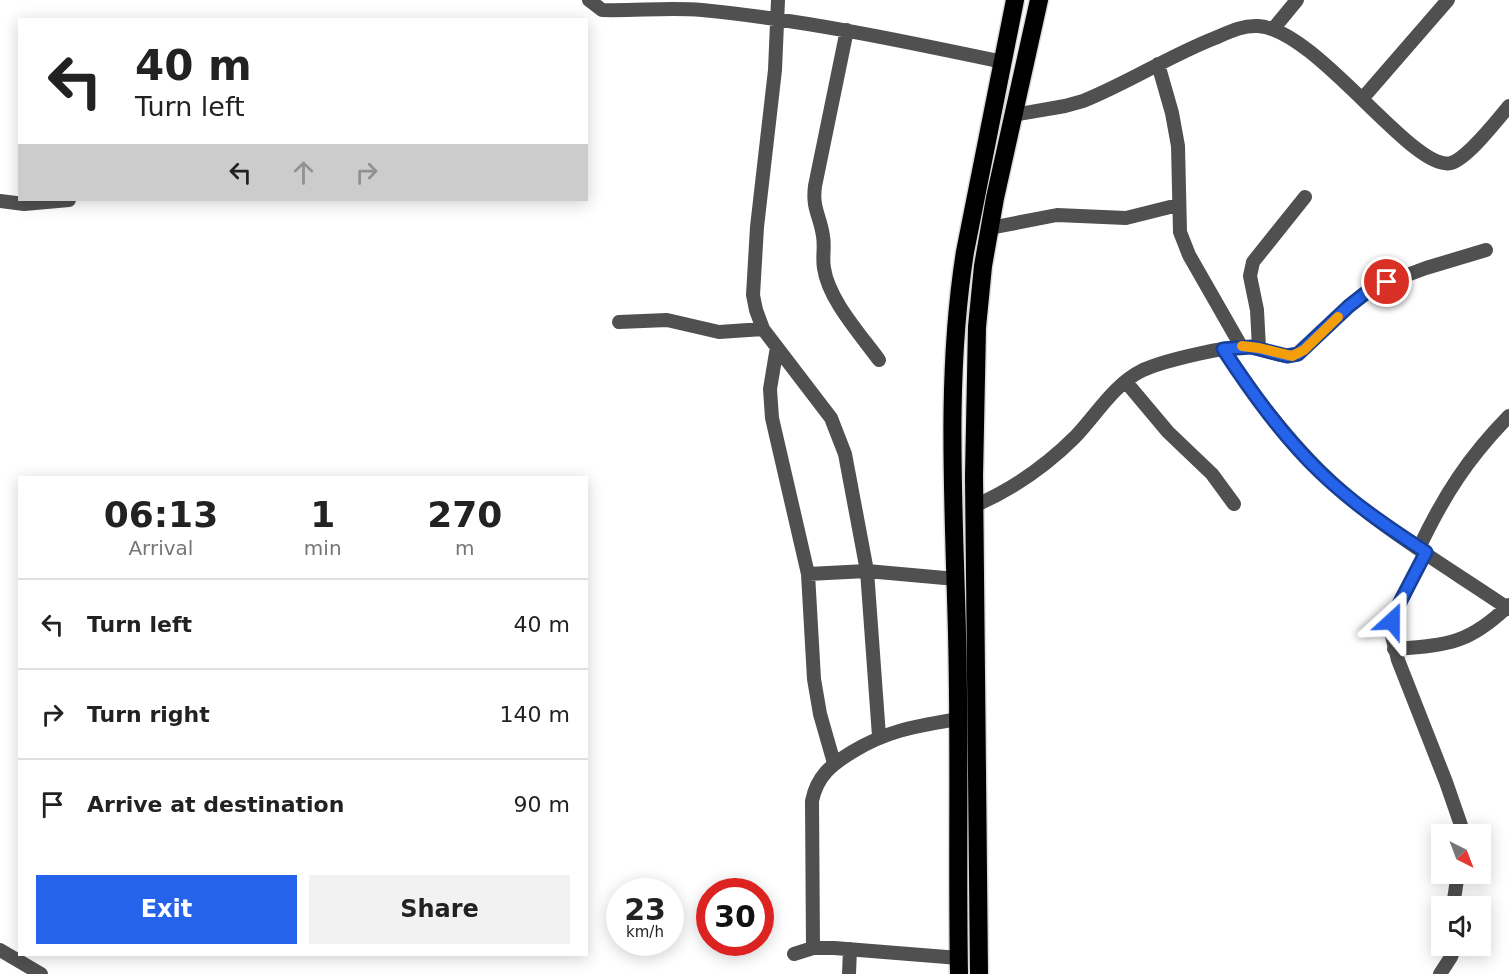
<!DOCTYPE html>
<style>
:root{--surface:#fff;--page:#f2f2f2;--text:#222;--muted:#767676;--line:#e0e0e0;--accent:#2563eb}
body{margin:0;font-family:"DejaVu Sans",sans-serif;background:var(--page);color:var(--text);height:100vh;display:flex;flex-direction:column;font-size:22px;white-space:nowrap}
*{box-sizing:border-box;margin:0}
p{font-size:20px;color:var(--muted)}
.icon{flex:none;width:33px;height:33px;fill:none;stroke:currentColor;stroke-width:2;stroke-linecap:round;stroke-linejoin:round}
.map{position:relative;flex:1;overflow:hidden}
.sheet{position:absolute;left:18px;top:476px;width:570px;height:480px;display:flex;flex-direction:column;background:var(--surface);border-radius:0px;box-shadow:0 3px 15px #0003}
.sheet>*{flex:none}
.guide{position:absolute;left:18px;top:18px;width:570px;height:183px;border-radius:0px;box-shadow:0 3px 15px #0003;background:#fff;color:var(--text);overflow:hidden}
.needle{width:39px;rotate:138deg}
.tools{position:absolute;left:1431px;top:824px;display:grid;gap:12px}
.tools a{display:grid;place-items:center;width:60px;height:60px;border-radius:0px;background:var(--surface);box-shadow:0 3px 15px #0003;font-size:30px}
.speed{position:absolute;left:606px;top:878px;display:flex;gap:12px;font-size:30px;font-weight:700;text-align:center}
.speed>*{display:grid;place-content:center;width:78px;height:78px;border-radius:50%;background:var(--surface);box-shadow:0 3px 15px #0003;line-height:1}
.speed small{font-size:15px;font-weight:400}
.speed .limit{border:9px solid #d22;background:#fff;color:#111}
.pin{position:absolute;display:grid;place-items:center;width:51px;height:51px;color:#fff;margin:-26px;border:3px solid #fff;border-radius:50%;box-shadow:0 2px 6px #0007}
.me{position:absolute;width:66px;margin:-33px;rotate:24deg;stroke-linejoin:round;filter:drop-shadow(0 0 4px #0008)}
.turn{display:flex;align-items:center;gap:21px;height:126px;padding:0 18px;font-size:27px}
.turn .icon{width:78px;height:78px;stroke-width:2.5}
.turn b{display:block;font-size:42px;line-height:51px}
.lanes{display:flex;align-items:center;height:57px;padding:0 18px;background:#0003;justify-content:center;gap:30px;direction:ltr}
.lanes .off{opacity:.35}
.eta{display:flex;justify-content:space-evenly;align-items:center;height:102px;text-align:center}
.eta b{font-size:36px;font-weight:600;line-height:42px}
.button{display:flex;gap:12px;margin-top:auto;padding:12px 18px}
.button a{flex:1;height:69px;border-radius:0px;background:var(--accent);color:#fff;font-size:24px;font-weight:600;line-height:69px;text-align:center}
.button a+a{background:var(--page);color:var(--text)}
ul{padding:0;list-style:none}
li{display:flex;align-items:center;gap:18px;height:90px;padding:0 18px;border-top:2px solid var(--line)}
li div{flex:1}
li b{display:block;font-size:22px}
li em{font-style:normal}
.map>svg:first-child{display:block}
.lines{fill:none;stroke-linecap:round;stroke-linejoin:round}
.highway-casing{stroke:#dbdbdb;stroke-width:21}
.minor{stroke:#505050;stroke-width:14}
.highway{stroke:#000;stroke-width:18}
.route-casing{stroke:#184099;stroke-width:15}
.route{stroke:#2563eb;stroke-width:10}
.slow{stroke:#f59e0b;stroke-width:10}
</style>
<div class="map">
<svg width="1509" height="974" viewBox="0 0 1509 974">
<rect width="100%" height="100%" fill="#fff"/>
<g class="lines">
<!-- highway casing -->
<g class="highway-casing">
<path id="highway" d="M 959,974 C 957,860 960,747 957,633 C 954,506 945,377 965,252 L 1015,0
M 979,974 L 974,476 L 977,327 L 983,266 L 995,198 L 1039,0"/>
</g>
<!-- minor -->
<path class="minor" d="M 589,0 L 602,10 C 636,11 669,7 702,10 C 804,20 903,41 1003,62
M 778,0 L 775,70 L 757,227 L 753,295 L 756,310 L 763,329 L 831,418 L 845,454 L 867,571 L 879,736
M 1274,28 L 1297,0
M 847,30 L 815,186 C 812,209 820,215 823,236 C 825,247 822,258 824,268 C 828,299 861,335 879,360
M 1158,64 L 1172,113 L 1178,146 L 1180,232 L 1189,255 L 1241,346
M 1362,99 L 1448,0
M 1013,115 L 1065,106 L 1083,101 C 1128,83 1169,56 1215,38 C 1229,32 1243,25 1258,26 C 1317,29 1413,173 1451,163 C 1468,158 1497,120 1509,106
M 0,201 L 24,204 L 69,200
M 990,228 L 1057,215 L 1126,218 L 1178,205
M 619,322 L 667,320 L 719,332 L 763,329
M 777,347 L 770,389 L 772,418 L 808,574 L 814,679 L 820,714 L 834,763
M 1259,348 L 1257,310 L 1250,276 L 1253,262 L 1305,197
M 1223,349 C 1256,399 1292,447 1337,487 C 1388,533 1452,570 1509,609
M 1126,382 L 1168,432 L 1212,474 L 1234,504
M 974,506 C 1013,489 1045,467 1075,437 C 1097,414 1114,384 1143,370 C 1163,361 1228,345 1250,347 C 1266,348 1282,360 1298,354 L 1349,306 L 1372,288 L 1426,268 L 1486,250
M 1419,548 C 1444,495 1468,458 1509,416
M 1426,552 L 1394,614 L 1392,636 L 1398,660 L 1446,782 L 1464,834
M 808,574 L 867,571 L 956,579
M 1394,649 C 1448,645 1469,644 1509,605
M 1453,906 L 1458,873
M 813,948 L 812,801 C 817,776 831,765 852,752 C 888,730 917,726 958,719
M 0,950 L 41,974
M 794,954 L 813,948 L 834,948 L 959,958
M 849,974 L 850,949
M 1440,974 L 1451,957 L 1455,945"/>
<!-- highway -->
<use href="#highway" class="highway"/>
</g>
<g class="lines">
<!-- route casing -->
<g class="route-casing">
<path id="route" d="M 1387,282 L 1372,288 L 1349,306 L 1298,354 L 1287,356 L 1251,347 L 1223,349 C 1252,393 1282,435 1320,472 C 1352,503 1389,528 1426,552 L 1399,604 L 1392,621"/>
</g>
<!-- route -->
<use href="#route" class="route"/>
<!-- slow -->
<path class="slow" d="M 1242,346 L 1259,348 L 1292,356 L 1304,350 L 1338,317"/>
</g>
</svg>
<div class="tools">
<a><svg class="needle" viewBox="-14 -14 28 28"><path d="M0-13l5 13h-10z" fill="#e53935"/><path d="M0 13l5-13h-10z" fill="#767676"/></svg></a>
<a><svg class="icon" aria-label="sound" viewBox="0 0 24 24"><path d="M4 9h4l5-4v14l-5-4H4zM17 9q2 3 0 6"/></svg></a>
</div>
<div class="speed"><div>23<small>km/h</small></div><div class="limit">30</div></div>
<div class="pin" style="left:1387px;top:282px;background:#d93025"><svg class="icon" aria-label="arrive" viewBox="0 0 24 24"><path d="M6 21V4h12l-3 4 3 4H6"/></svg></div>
<svg class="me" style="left:1392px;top:621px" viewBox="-20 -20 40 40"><path d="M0-17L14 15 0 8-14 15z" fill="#2563eb" stroke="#fff" stroke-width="4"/></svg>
<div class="guide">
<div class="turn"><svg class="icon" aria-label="left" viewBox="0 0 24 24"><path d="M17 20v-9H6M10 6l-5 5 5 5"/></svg><div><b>40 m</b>Turn left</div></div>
<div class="lanes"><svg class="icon" aria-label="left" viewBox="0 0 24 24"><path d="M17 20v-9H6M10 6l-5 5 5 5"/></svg><svg class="icon off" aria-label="ahead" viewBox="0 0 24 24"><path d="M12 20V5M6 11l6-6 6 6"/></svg><svg class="icon off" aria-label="right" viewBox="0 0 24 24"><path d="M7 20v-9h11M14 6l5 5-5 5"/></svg></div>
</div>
<section class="sheet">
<div class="eta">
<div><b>06:13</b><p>Arrival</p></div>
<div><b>1</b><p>min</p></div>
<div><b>270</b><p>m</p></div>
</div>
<ul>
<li><svg class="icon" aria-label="left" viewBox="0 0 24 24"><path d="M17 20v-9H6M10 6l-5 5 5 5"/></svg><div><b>Turn left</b></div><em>40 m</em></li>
<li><svg class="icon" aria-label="right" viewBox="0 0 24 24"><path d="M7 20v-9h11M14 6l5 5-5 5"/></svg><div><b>Turn right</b></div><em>140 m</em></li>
<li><svg class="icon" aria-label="arrive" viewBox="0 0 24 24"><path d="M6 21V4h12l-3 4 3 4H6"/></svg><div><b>Arrive at destination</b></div><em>90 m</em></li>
</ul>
<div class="button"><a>Exit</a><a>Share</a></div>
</section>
</div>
